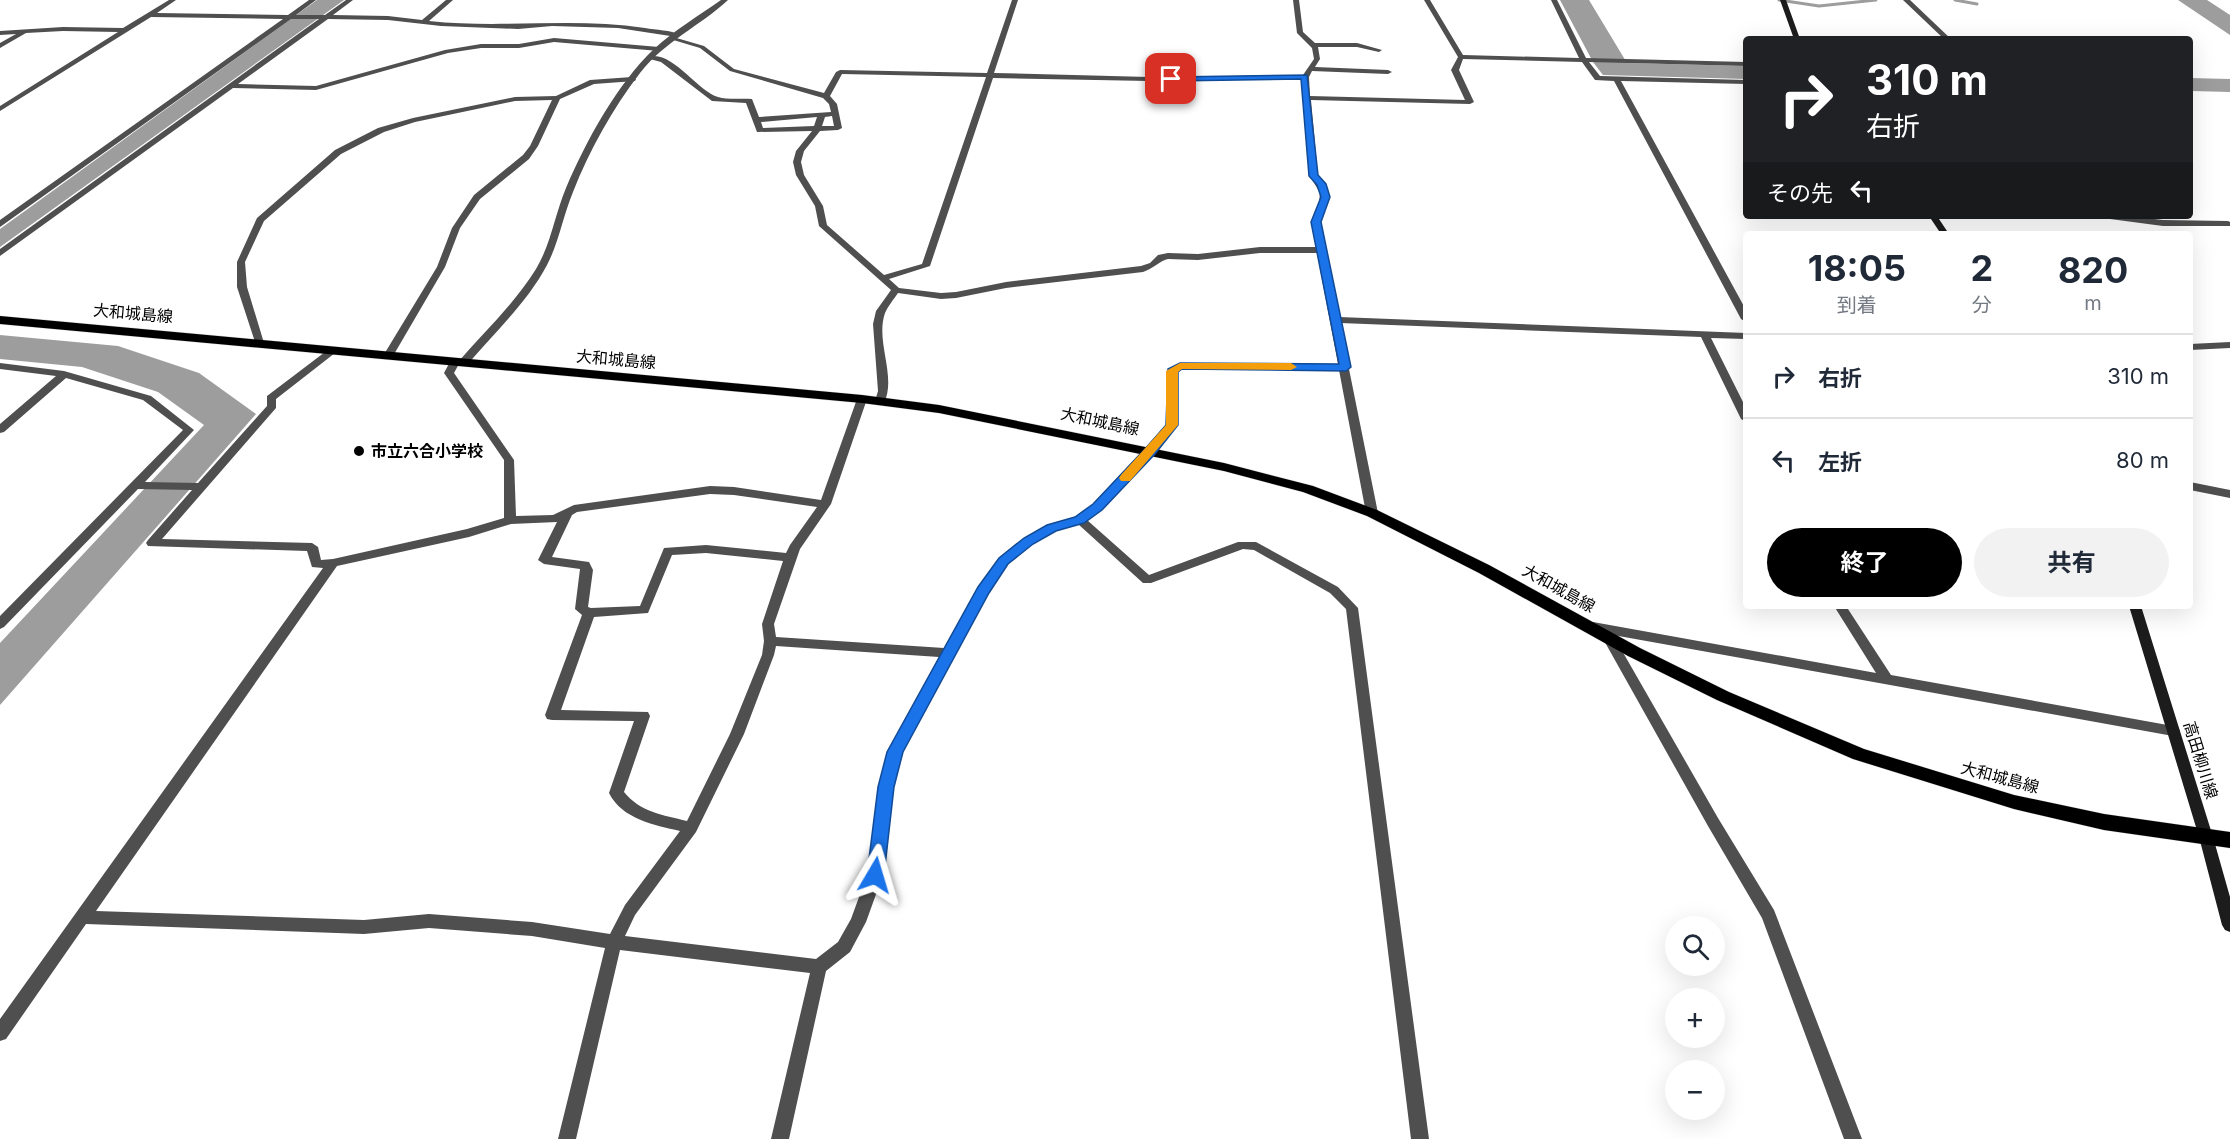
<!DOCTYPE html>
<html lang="ja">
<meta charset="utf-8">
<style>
:root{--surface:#fff;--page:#f2f2f3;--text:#1f2937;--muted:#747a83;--line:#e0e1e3;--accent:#000}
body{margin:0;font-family:Inter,"Noto Sans JP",sans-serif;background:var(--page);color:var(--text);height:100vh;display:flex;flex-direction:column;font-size:22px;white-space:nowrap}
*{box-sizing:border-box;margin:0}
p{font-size:20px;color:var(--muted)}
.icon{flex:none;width:33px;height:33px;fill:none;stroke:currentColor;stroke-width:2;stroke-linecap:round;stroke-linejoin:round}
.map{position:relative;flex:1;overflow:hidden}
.sheet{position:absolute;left:1743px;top:231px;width:450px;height:378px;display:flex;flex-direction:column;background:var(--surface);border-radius:6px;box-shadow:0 6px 24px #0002}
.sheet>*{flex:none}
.guide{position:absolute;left:1743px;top:36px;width:450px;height:183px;border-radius:6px;box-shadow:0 6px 24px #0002;background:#202124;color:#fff;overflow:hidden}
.tools{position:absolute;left:1665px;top:916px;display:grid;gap:12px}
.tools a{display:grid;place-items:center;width:60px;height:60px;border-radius:50%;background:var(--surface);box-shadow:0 6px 24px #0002;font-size:30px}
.pin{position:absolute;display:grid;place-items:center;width:51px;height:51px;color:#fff;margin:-26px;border-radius:12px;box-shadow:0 3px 9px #0006}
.me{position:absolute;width:66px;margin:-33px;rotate:7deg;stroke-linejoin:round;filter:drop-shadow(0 0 4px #0008)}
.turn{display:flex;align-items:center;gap:21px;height:126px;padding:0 24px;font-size:27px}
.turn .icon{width:78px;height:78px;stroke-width:2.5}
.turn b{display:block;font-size:42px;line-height:51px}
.then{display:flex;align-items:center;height:57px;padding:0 24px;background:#0003;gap:12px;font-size:22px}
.eta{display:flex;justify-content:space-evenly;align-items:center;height:102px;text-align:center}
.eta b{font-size:36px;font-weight:700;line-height:42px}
.button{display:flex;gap:12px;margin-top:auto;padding:12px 24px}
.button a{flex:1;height:69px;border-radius:36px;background:var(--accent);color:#fff;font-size:24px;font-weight:700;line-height:69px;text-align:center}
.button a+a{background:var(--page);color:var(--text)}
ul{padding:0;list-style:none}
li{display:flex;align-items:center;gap:18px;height:84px;padding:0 24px;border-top:2px solid var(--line)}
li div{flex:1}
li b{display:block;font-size:22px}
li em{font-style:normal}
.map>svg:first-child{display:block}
.water{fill:#9d9d9d}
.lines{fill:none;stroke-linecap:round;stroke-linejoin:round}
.stream{stroke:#9d9d9d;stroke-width:3}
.primary-casing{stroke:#dbdbdb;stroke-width:1}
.minor{fill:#4f4f4f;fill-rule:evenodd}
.tertiary{fill:#4f4f4f;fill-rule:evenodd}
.secondary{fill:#1c1c1c;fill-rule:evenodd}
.primary{fill:#000;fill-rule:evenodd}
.route{fill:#1a73e8;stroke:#114b97;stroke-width:1.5}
.slow{fill:#f59e0b}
.poi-dot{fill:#000;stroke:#fff;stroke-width:2}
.labels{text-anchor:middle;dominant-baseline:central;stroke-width:5;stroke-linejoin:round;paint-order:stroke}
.street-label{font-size:16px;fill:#000;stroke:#fff}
.poi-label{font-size:16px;font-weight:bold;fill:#000;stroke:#fff;text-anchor:start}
</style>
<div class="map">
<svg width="2230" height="1139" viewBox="0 0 2230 1139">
<rect width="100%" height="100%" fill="#fff"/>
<!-- water -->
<path class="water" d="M 317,0 L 344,0 L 0,247 L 0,229 Z
M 1560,0 L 1589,0 L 1627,63 L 1746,66 L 1746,79 L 1603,75 L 1593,62 Z
M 2178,0 L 2207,0 L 2230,15 L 2230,35 Z
M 2190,78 L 2230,79 L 2230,92 L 2192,91 L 2190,89 Z
M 0,335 L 118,346 L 199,373 L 256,414 L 0,705 L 0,643 L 204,425 L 158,392 L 82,367 L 0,359 Z"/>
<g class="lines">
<!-- stream -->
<path class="stream" d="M 1779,0 L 1819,6 L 1876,0
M 1955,0 L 1977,4"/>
<!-- primary casing -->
<g class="primary-casing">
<path id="primary" d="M 0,316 L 862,395 L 939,405 L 1224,463 L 1313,486 L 1377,510 L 1489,565 L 1640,648 L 1729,692 L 1864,749 L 2014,795 L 2104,814 L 2230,832 L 2230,848 L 2104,830 L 2014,809 L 1853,759 L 1717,700 L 1628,656 L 1479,573 L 1367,516 L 1303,492 L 1224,471 L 939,413 L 862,403 L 0,324 Z"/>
</g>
<!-- minor -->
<path class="minor" d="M 169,0 L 176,0 L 157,13 L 288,15 L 309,0 L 316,0 L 296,15 L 325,15 L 346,0 L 353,0 L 333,15 L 388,16 L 422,20 L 446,0 L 453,0 L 429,21 C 501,29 573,17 645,28 C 656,30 671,30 680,35 L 677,37 L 618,28 L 552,26 L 518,29 L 441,26 L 388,20 L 328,19 L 238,84 L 316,86 L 445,50 L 481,44 L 519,44 L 554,38 L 659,47 L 662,49 L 659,51 L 554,42 L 519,48 L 481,48 L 448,53 L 316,90 L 233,88 L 0,256 L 0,249 L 319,19 L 291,19 L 0,227 L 0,220 L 283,19 L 151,17 L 0,111 L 0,106 L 118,32 L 63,31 L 26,33 L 0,48 L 0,43 L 16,34 L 0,35 L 0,31 L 63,27 L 123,28 Z
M 1012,0 L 1018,0 L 994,73 L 1149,77 L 1303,75 L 1314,59 L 1312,48 L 1297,33 L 1293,0 L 1299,0 L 1303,32 L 1315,43 L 1357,43 L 1382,50 L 1379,52 L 1357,47 L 1318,47 L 1320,59 L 1315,67 L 1388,70 L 1392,72 L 1388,74 L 1312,71 L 1309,77 L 1310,96 L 1465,100 L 1451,70 L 1458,57 L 1424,0 L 1430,0 L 1463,55 L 1579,58 L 1551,0 L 1557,0 L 1586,58 L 1746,62 L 1746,66 L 1589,62 L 1600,76 L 1746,80 L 1746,84 L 1621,81 L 1746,310 L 1746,322 L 1741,319 L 1614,81 L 1595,80 L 1582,62 L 1463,59 L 1459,70 L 1474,102 L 1470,104 L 1311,100 L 1318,176 L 1328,193 L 1327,203 L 1320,222 L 1339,317 L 1746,333 L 1746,339 L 1711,338 L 1746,408 L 1746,422 L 1741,419 L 1701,337 L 1340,323 L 1348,365 L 1351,367 L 1349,369 L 1378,513 L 1376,516 L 1372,517 L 1366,513 L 1339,370 L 1182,369 L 1177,372 L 1177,425 L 1101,510 L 1087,520 L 1149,575 L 1238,542 L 1256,542 L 1338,587 L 1358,608 L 1429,1139 L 1411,1139 L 1346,609 L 1330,593 L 1254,550 L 1243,549 L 1151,583 L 1143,583 L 1078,524 L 1056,531 L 1032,544 L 1007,564 L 988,592 L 902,752 L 893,787 L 883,875 L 866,922 L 850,952 L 826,971 L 789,1139 L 771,1139 L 810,973 L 620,950 L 576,1139 L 558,1139 L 605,948 L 532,936 L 429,928 L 364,934 L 86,924 L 6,1039 L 0,1041 L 0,1019 L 323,568 L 312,567 L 307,551 L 148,546 L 146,543 L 148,540 L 192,490 L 138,489 L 4,627 L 0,629 L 0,616 L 183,430 L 143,400 L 66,378 L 4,432 L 0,433 L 0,424 L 56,376 L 0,369 L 0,363 L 64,371 L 151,396 L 194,430 L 145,482 L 198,483 L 267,406 L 267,396 L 329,349 L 335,349 L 335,353 L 276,399 L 276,408 L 162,539 L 312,543 L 318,547 L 321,560 L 333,559 L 467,529 L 504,518 L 504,460 L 444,373 L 451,360 L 459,360 L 460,362 L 454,373 L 514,460 L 516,516 L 553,515 L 574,505 L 710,486 L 734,487 L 821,500 L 857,399 L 858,397 L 866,397 L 867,399 L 831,504 L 800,549 L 774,624 L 776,637 L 944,648 L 979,587 L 999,558 L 1024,538 L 1048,525 L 1076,517 L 1093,504 L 1167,424 L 1168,369 L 1180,363 L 1338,364 L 1317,253 L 1260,253 L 1198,260 L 1168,259 C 1161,260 1153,269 1143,272 L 1006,288 L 956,298 L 941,299 L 898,293 C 894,299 888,306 885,313 C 875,342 897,376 884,403 L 876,403 L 875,401 L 878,391 L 873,324 L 876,311 L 891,290 L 819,226 L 815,206 L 796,175 L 793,162 L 796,151 L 812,131 L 757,132 L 746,103 L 712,101 L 661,62 L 646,58 C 669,46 697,91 718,97 C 728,100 741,98 752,99 L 759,117 L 831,112 L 829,104 L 823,98 L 730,71 L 700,48 L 670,39 L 673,37 L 704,46 L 734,69 L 824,93 L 836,72 L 840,70 L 987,73 ZM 842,74 L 986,77 L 922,264 L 884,275 L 827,225 L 823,206 L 804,175 L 801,162 L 804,151 L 820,131 L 838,130 L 842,128 L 837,104 L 830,96 ZM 993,78 L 1149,81 L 1302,79 L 1310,176 L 1320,193 L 1319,203 L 1312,222 L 1316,247 L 1260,247 L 1198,254 L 1168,253 L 1158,255 L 1150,263 L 1141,266 L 1006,282 L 956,292 L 941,293 L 899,288 L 889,279 L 930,266 ZM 832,116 L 834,126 L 822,126 L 825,117 ZM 817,117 L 814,126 L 763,128 L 761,122 ZM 710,494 L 734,495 L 817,507 L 790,545 L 786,553 L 706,545 L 664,548 L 640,606 L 591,608 L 588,607 L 593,570 L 589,562 L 552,557 L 572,515 L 577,512 ZM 557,522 L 538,560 L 544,564 L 580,569 L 575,609 L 582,615 L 545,715 L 547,719 L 552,720 L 634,721 L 609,793 C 622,819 654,825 680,831 L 625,905 L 610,934 L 532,922 L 429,914 L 364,920 L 96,911 L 337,566 L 469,537 L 511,524 ZM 706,553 L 783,561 L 762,624 L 764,641 L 762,655 L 730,734 L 687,821 C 663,815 640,812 624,792 L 650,716 L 648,712 L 561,710 L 594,617 L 648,613 L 672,555 ZM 776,646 L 939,657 L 888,752 L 879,787 L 867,875 L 851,919 L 838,942 L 816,959 L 625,936 L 635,915 L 696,832 L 744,734 L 774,655 Z
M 1903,0 L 1910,0 L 1951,39 L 1944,39 Z
M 632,77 L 636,79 L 635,81 L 594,84 L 560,99 L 538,146 L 529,159 L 480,199 L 460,228 L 445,267 L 393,356 L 388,359 L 383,356 L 437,267 L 452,228 L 474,195 L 523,155 L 530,146 L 552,100 L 515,101 L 415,122 L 384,132 L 341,154 L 264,221 L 245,262 L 247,287 L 264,343 L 259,346 L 256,345 L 237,287 L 237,262 L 257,218 L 335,150 L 378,128 L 413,118 L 515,97 L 556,96 L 590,80 Z
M 2025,216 L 2055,216 C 2049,220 2031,220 2025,216 Z
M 2106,216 L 2129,216 L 2163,220 L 2228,221 L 2230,222 L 2230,226 L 2163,226 L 2110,219 Z
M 2230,342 L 2230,348 L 2190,350 L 2190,344 Z
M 2190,482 L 2230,490 L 2230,498 L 2190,490 Z
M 1834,606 L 1846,606 L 1891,675 L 2173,726 L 2178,727 L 2180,731 L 2178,735 L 2173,736 L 1613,635 L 1718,818 L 1774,910 L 1862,1139 L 1844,1139 L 1762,918 L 1708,826 L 1602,637 L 1604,634 L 1589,630 L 1587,627 L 1589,624 L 1593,622 L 1876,673 Z"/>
<!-- tertiary -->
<path class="tertiary" d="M 721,0 L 728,0 C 700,26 665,41 640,73 C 613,108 589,151 573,192 C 563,216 559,242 547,265 C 527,303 494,333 467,365 L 459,365 L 459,361 C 485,331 515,303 536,269 C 551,244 555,214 566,188 C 586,141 617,84 654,49 C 675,30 698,16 721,0 Z"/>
<!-- secondary -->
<path class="secondary" d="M 1780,0 L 1786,0 L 1800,39 L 1794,39 Z
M 1929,216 L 1937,216 L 1949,234 L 1941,234 Z
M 2129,606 L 2141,606 L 2213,837 L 2230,897 L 2230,932 L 2225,930 L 2222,925 L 2199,837 Z"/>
<!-- primary -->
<use href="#primary" class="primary"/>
</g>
<!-- route -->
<path class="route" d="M 1307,75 L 1318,175 L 1326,184 L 1330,197 L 1321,222 L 1351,367 L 1346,371 L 1182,369 L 1178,372 L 1178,425 L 1155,454 L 1102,510 L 1084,523 L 1056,531 L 1033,544 L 1008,564 L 989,593 L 903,752 L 894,787 L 884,875 L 881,880 L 875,883 L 869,880 L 867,875 L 878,787 L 887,752 L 978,587 L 999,558 L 1024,538 L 1047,525 L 1075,517 L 1093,504 L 1146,448 L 1166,425 L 1168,369 L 1180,363 L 1339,364 L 1311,222 L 1321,197 L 1317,185 L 1309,176 L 1301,79 L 1171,81 L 1167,79 L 1171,77 Z"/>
<!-- slow -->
<path class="slow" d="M 1180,363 L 1291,363 L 1297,367 L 1291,370 L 1182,369 L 1178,372 L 1178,425 L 1130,481 L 1121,481 L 1119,478 L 1121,475 L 1166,425 L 1166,371 Z"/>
<!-- markers -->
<circle class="poi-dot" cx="359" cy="451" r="6"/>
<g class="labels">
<!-- street labels -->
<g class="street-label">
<text transform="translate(133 313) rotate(5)">大和城島線</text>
<text transform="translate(616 359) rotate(5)">大和城島線</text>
<text transform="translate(1100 421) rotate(12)">大和城島線</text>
<text transform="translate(1559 588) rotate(29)">大和城島線</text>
<text transform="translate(2201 760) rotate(73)">高田柳川線</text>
<text transform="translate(2000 777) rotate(15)">大和城島線</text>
</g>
<!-- poi labels -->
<g class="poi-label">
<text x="371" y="451">市立六合小学校</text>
</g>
</g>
</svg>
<div class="tools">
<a><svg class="icon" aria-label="search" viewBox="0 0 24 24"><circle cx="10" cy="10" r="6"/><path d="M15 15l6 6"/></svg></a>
<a>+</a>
<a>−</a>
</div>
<div class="pin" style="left:1171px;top:79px;background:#d93025"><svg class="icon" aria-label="arrive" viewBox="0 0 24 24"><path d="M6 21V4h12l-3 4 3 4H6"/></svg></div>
<svg class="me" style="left:875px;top:875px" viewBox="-20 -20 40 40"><path d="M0-17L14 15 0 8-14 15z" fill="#1a73e8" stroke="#fff" stroke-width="4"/></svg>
<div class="guide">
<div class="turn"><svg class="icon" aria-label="right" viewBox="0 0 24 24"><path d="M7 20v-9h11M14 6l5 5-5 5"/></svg><div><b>310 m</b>右折</div></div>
<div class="then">その先<svg class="icon" aria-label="left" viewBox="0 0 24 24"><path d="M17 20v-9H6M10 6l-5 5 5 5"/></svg></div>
</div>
<section class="sheet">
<div class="eta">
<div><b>18:05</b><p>到着</p></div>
<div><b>2</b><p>分</p></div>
<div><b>820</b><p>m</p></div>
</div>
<ul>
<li><svg class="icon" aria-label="right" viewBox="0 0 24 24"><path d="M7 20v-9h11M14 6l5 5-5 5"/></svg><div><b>右折</b></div><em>310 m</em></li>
<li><svg class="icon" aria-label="left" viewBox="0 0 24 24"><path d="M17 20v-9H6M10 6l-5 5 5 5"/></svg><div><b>左折</b></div><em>80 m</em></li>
</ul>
<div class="button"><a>終了</a><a>共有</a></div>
</section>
</div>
